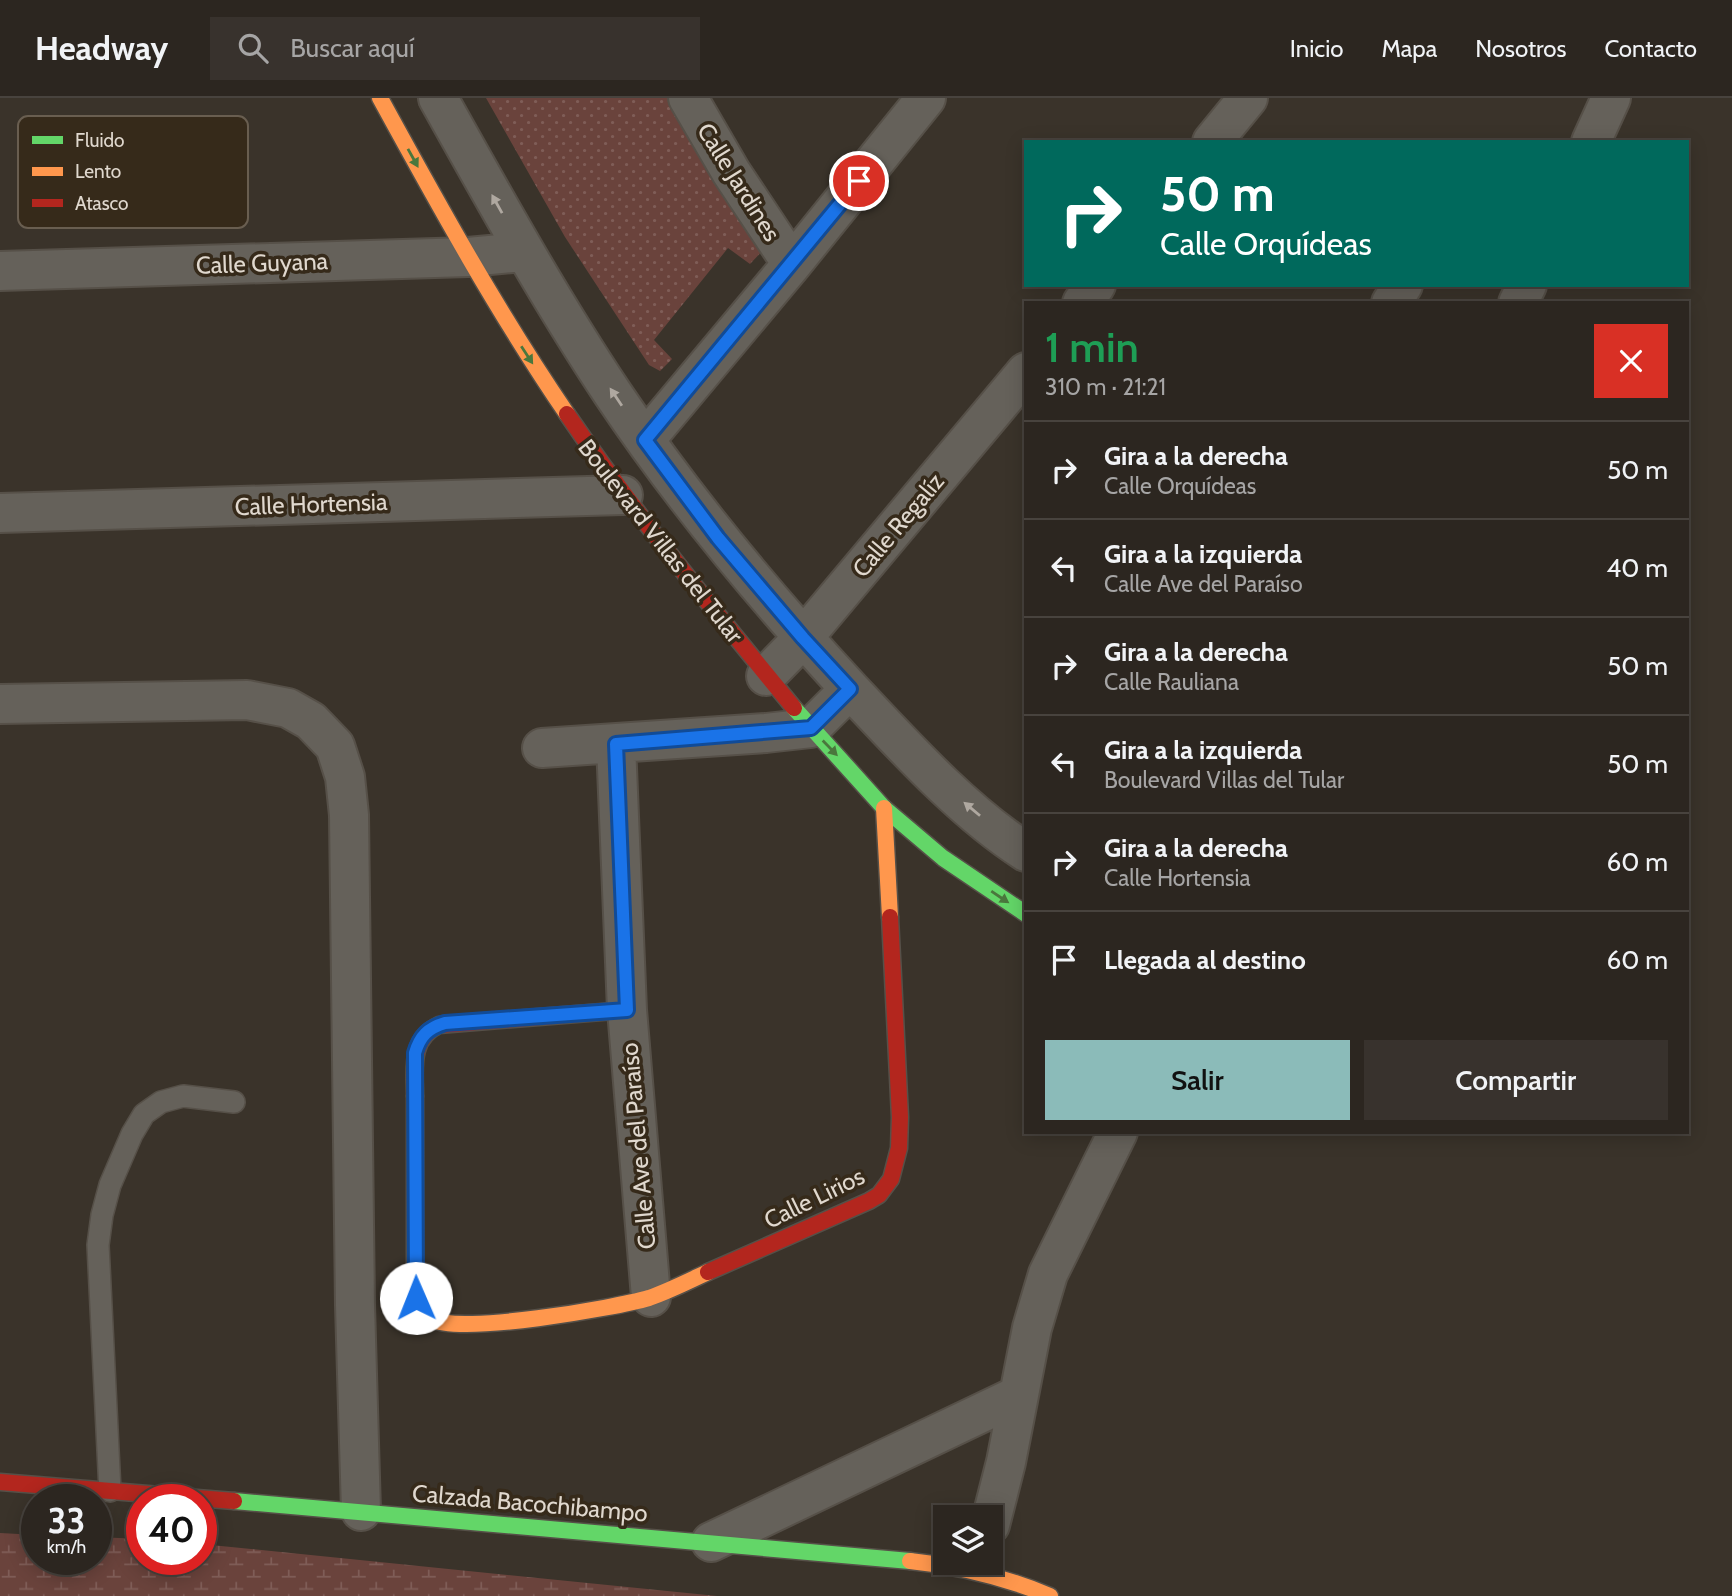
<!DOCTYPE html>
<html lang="es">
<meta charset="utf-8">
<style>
:root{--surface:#2c2620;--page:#38322d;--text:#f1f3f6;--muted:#a6a5a5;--line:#48433e;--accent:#8bbbb9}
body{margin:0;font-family:Cabin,sans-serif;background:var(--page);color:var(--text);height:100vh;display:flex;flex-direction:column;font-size:26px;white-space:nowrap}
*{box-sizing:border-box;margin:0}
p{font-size:23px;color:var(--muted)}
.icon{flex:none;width:38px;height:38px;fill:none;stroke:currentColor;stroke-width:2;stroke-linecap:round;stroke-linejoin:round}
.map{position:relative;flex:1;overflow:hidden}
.panel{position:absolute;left:1024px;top:203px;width:665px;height:833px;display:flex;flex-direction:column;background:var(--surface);border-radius:0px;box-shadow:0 4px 18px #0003,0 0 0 2px var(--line)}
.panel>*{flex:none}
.guide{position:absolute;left:1024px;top:42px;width:665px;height:147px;border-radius:0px;box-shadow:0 4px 18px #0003,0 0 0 2px var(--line);background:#00695c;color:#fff;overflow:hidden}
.controls{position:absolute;left:933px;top:1407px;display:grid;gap:14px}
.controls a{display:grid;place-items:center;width:70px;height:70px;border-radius:0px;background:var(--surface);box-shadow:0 4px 18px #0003,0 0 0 2px var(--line);font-size:35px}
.speed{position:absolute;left:21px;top:1386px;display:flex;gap:14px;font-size:35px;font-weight:700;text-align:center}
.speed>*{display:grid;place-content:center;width:91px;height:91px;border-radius:50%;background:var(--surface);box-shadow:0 4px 18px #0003,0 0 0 2px var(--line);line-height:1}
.speed small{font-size:18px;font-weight:400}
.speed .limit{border:10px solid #d22;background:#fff;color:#111}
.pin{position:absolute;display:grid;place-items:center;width:60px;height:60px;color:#fff;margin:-30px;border:4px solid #fff;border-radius:50%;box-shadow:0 2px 7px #0007}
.me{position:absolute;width:77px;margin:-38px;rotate:359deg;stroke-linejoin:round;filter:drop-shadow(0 0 5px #0008)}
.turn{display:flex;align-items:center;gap:24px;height:147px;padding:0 21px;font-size:32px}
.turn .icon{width:91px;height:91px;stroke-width:2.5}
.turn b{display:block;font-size:49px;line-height:60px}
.round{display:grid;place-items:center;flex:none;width:74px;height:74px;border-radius:0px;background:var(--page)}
.headline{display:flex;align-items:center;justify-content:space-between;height:119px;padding:0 21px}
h1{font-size:42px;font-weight:600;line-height:52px;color:#1e9e55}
.primary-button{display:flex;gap:14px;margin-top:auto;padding:14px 21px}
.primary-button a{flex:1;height:80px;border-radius:0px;background:var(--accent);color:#111;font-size:28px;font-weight:600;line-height:80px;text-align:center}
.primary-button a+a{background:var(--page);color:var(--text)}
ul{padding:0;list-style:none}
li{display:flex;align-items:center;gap:21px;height:98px;padding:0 21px;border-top:2px solid var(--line)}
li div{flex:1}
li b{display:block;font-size:26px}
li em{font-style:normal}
header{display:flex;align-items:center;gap:42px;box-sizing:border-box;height:98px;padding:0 35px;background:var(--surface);border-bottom:2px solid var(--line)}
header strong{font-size:33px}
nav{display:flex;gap:38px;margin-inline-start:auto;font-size:24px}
.search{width:490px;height:63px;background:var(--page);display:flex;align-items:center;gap:18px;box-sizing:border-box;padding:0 24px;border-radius:0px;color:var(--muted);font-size:26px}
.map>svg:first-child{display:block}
.wetland{fill:url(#wetland-marsh)}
.park{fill:url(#park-dots)}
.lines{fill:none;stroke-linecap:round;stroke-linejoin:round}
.lane-casing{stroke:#565048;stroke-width:24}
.street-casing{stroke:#565048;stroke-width:42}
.fast-casing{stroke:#565048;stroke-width:19}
.slow-casing{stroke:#565048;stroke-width:19}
.jam-casing{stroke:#565048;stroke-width:19}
.lane{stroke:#65615a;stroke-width:21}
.street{stroke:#65615a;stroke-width:38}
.fast{stroke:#63d668;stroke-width:16}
.slow{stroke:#ff974d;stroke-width:16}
.jam{stroke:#b3261e;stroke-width:16}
.oneway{fill:#4a773d}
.oneway2{fill:#afa8a0}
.route-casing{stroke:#114b97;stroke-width:18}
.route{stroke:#1a73e8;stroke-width:12}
.labels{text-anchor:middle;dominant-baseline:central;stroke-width:7;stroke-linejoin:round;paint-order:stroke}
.street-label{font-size:24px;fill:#e0d8ce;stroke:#362a1a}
.key{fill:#362a1a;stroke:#695e50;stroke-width:2}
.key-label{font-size:19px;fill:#e0d8ce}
</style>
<header>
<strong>Headway</strong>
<div class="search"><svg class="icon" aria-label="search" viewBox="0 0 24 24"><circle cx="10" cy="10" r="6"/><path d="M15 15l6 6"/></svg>Buscar aquí</div>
<nav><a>Inicio</a><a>Mapa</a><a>Nosotros</a><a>Contacto</a></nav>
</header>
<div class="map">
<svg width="1732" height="1498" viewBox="0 0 1732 1498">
<defs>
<pattern id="wetland-marsh" width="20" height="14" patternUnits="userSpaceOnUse" patternTransform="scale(1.75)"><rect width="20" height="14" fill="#6a433c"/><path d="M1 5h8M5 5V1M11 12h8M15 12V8" fill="none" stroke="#7f5d57"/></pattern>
<pattern id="park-dots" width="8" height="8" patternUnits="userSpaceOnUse" patternTransform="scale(1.75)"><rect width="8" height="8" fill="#6a433c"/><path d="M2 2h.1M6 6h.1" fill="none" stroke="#7f5d57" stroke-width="1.8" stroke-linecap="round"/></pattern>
</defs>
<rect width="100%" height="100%" fill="#3a332a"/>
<!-- wetland -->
<path class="wetland" d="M 0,1435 L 37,1437 L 37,1461 L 96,1461 L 96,1439 L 142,1441 L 142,1461 L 201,1461 L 201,1446 L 717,1498 L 0,1498 Z"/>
<!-- park -->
<path class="park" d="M 486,0 L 671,0 L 767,148 L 750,166 L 728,150 L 654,242 L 672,261 L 660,273 L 649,267 L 565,139 Z"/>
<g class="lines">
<!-- lane casing -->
<g class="lane-casing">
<path id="lane" d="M 110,1393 L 98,1147 L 102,1117 L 110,1087 L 132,1036 L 144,1016 L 161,1004 L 183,998 L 234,1004"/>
</g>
<!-- street casing -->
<g class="street-casing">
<path id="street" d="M 438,0 C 494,100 549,200 613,296 C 684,402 765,499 851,592 C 903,647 962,713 1026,754
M 688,0 L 731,74 L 792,166
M 1212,44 L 1248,0
M 1591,44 L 1611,0
M 0,173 L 468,159 L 523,154
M 1082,205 L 1096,187
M 1391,205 L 1403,187
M 1518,205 L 1527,187
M 645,342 L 792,166 L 926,0
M 0,415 L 623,397
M 766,578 L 803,540 L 1026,274
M 0,606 L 247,602 L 288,610 L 311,623 L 335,648 L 345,679 L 349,717 L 355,1207 L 361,1413
M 616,646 L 627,912 L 651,1199
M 542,650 L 766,635 L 811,630 L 850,591
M 990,1427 L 1006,1364 L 1032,1230 L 1048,1176 L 1118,1034
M 711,1444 L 1019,1297"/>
</g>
<!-- fast casing -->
<g class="fast-casing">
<path id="fast" d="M 794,610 L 884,710 L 943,760 L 1026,816
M 234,1403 L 910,1463"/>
</g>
<!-- slow casing -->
<g class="slow-casing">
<path id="slow" d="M 380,0 C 439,108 498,215 567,316
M 884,710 L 890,819
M 415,998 L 415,1189 C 417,1202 420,1214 432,1221 C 459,1237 615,1210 649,1200 C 669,1193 689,1183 708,1174
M 910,1463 C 959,1468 1005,1479 1050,1498"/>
</g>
<!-- jam casing -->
<g class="jam-casing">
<path id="jam" d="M 567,316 C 638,420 714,513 794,610
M 415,998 C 415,971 409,941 439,927 L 627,912
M 708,1174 L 869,1103 L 879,1097 L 891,1081 L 899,1050 L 900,1019 L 890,819
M 0,1384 L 234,1403"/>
</g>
<!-- lane -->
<use href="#lane" class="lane"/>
<!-- street -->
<use href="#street" class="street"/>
<!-- fast -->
<use href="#fast" class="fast"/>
<!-- slow -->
<use href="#slow" class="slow"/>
<!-- jam -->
<use href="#jam" class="jam"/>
</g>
<!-- one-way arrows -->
<defs><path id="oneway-solid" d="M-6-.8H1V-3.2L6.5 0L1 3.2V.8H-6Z" transform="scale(1.75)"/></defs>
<g class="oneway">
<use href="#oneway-solid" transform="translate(413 60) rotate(61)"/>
<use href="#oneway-solid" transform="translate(527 257) rotate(57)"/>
<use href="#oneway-solid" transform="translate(830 650) rotate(46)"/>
<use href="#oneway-solid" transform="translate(1000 799) rotate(34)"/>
</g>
<g class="oneway2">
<use href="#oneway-solid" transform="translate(497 106) rotate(-119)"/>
<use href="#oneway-solid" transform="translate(616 299) rotate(-124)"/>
<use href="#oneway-solid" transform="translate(972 711) rotate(-140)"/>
</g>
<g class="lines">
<!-- route casing -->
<g class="route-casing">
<path id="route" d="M 416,1200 L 415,955 C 420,938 428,930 445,925 L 627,912 L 616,646 L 811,630 L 850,591 L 803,540 L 718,440 L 645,342 L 859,83"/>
</g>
<!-- route -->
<use href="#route" class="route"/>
</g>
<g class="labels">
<!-- street labels -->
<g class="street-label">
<text transform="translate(739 84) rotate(58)">Calle Jardines</text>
<text transform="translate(262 165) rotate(-2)">Calle Guyana</text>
<text transform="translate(311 406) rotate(-2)">Calle Hortensia</text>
<text transform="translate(898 427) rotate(-50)">Calle Regalíz</text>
<text transform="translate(661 443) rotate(52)">Boulevard Villas del Tular</text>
<text transform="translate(638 1048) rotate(-95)">Calle Ave del Paraíso</text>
<text transform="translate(814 1100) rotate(-26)">Calle Lirios</text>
<text transform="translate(530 1405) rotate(5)">Calzada Bacochibampo</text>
</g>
</g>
<!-- legend -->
<rect x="18" y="18" width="230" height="112" rx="10" class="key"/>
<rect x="32" y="38" width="31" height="8" fill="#63d668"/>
<rect x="32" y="69" width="31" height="9" fill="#ff974d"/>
<rect x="32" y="101" width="31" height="8" fill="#b3261e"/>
<g class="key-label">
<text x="75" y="49">Fluido</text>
<text x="75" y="80">Lento</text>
<text x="75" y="112">Atasco</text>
</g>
</svg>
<div class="controls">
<a><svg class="icon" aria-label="layers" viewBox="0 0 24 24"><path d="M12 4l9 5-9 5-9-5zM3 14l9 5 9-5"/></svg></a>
</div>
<div class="speed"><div>33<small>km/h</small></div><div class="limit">40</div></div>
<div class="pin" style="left:859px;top:83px;background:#d93025"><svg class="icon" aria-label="arrive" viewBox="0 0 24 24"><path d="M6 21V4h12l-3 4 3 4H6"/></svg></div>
<svg class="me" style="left:416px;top:1200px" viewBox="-20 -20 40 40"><circle r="19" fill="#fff"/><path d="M0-13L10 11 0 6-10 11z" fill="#1a73e8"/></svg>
<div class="guide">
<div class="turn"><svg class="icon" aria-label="right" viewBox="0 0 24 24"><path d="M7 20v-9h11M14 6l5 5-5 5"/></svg><div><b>50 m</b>Calle Orquídeas</div></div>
</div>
<section class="panel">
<div class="headline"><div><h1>1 min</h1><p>310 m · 21:21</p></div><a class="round" style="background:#d93025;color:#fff"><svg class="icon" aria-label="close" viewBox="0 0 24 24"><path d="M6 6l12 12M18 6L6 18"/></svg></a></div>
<ul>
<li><svg class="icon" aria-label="right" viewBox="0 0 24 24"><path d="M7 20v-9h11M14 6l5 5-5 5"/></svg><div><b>Gira a la derecha</b><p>Calle Orquídeas</p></div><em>50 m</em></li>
<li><svg class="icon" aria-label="left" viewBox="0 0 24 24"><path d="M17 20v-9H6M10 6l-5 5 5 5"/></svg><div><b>Gira a la izquierda</b><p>Calle Ave del Paraíso</p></div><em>40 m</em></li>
<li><svg class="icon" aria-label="right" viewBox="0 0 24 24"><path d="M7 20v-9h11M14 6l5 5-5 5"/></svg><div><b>Gira a la derecha</b><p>Calle Rauliana</p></div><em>50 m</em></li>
<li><svg class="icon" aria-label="left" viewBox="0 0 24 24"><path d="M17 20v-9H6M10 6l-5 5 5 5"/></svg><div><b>Gira a la izquierda</b><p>Boulevard Villas del Tular</p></div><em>50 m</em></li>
<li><svg class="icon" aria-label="right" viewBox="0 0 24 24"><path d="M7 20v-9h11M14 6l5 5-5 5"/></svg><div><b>Gira a la derecha</b><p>Calle Hortensia</p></div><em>60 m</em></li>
<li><svg class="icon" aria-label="arrive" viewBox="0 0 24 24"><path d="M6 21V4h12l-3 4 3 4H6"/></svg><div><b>Llegada al destino</b></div><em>60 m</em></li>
</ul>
<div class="primary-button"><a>Salir</a><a>Compartir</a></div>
</section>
</div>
